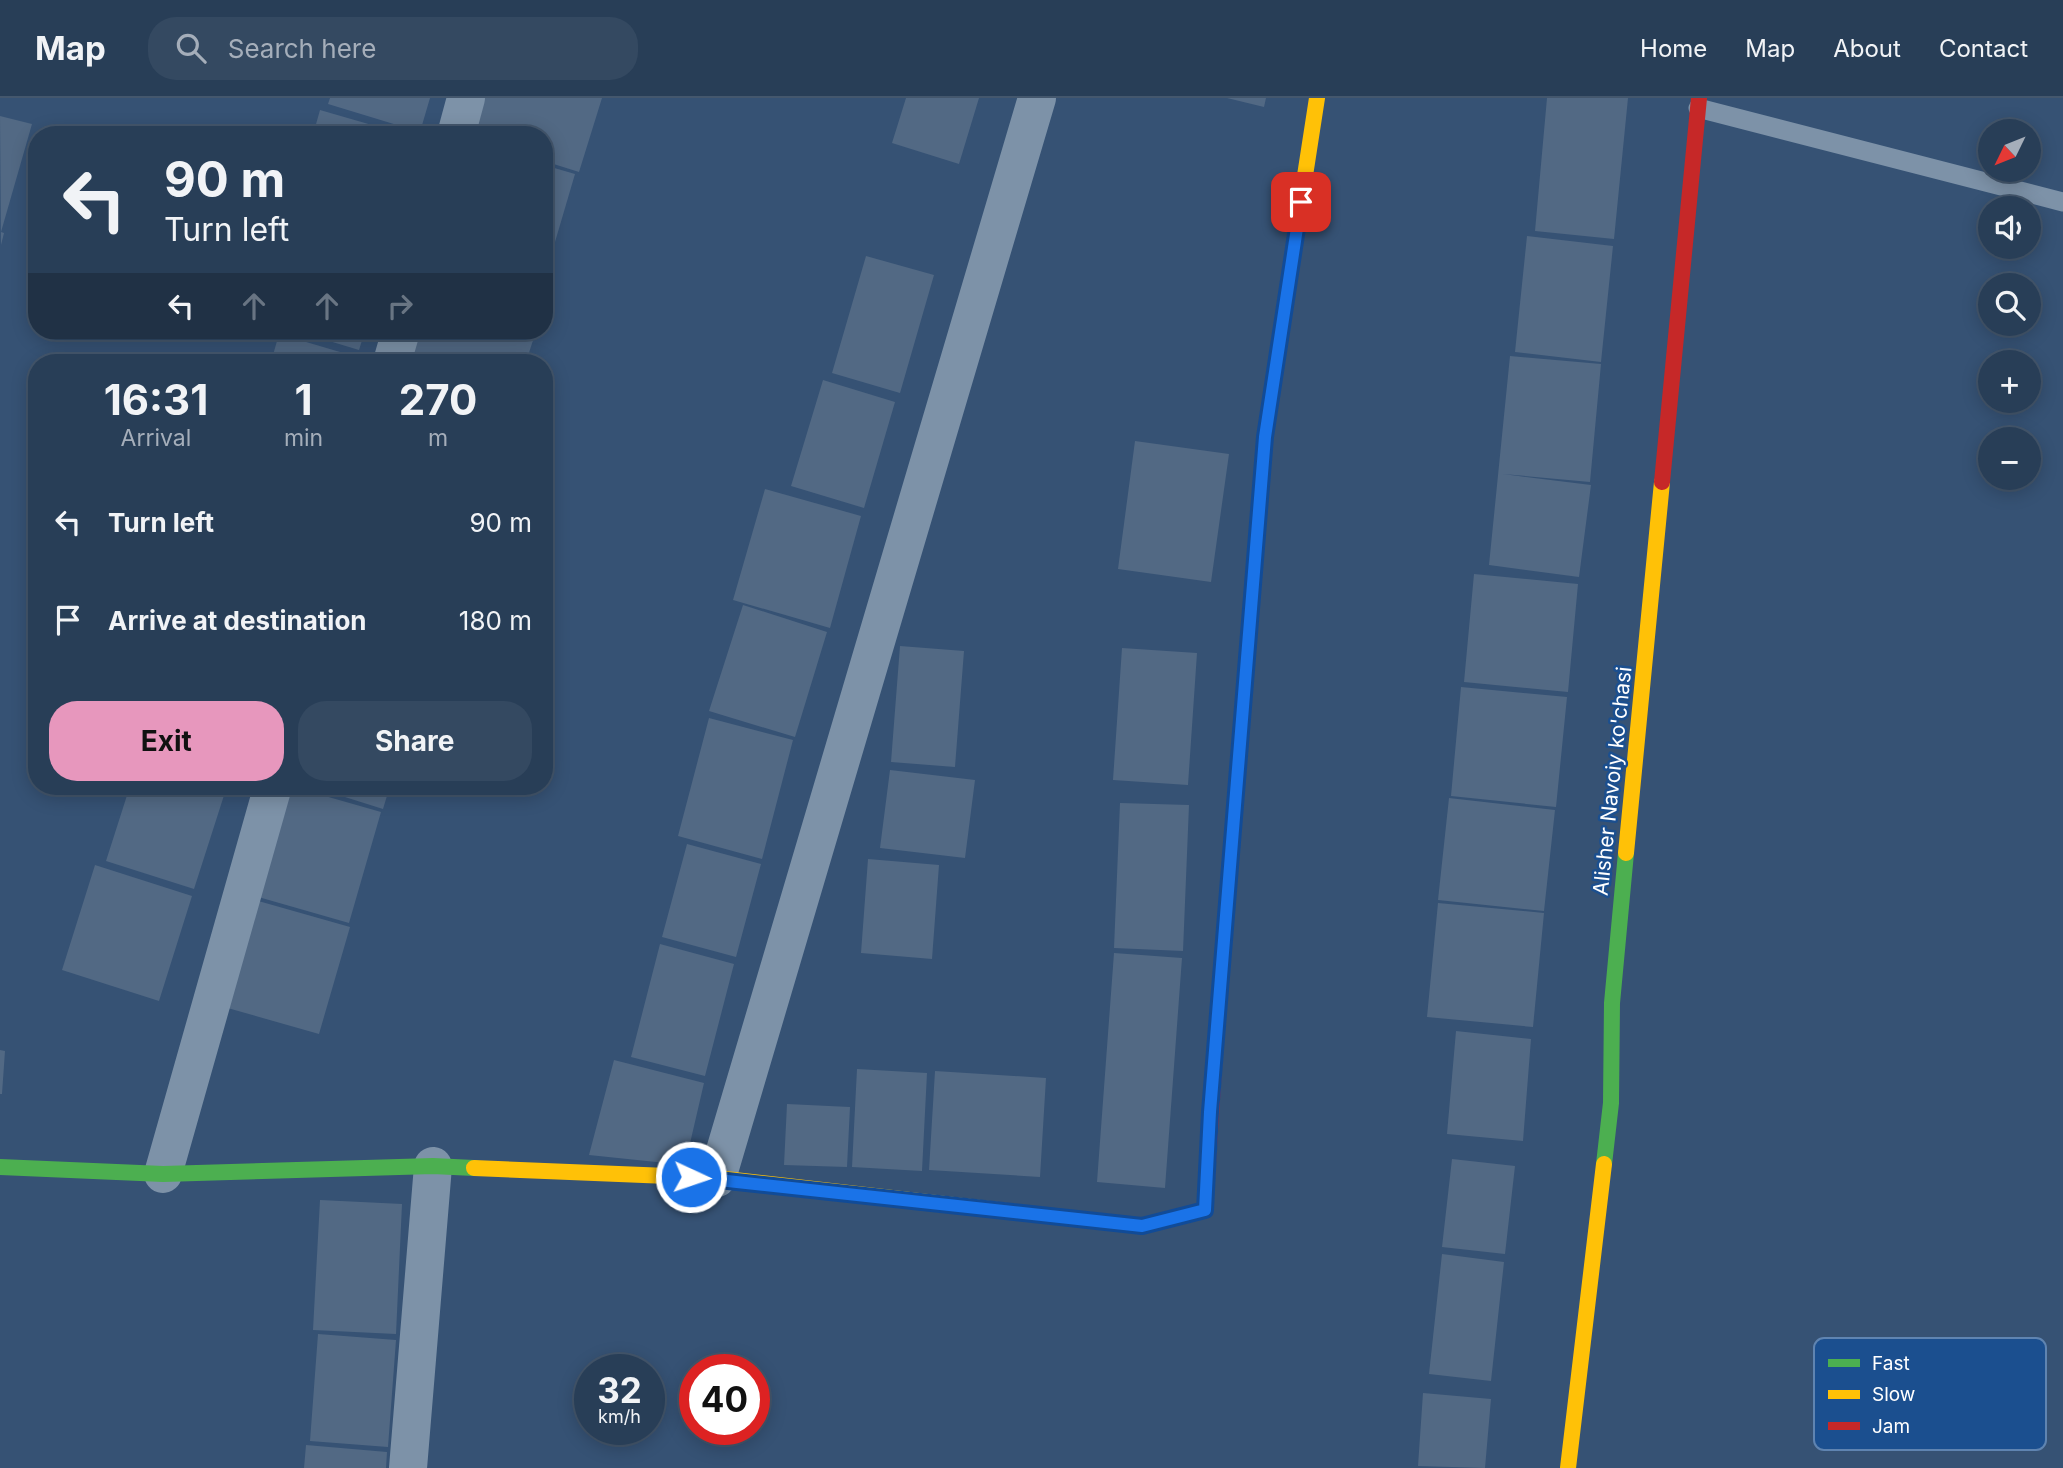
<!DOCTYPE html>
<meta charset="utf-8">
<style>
:root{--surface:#283e57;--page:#344961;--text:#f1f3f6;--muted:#a5aeba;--line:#44576d;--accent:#e797bd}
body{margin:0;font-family:Inter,sans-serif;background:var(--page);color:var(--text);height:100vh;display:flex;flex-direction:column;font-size:26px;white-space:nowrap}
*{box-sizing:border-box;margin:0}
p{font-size:23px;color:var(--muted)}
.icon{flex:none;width:38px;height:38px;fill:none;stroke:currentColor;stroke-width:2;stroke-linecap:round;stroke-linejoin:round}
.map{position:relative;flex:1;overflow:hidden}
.drawer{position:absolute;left:28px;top:256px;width:525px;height:441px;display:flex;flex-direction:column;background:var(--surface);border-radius:28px;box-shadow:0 4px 18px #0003,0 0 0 2px var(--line)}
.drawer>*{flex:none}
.guide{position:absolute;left:28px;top:28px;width:525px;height:214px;border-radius:28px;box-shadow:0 4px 18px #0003,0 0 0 2px var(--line);background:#283e57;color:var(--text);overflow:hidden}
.needle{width:46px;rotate:227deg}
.fabs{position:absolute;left:1978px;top:21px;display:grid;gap:14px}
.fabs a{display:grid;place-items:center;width:63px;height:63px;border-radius:50%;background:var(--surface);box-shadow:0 4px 18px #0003,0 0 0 2px var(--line);font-size:35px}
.speed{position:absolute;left:574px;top:1256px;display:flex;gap:14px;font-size:35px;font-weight:700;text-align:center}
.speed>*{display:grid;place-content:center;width:91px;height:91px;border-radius:50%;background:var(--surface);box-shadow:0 4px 18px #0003,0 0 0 2px var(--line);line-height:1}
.speed small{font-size:18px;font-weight:400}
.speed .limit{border:10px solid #d22;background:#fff;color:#111}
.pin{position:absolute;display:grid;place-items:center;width:60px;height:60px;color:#fff;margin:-30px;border-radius:14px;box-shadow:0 4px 10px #0006}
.me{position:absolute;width:77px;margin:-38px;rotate:93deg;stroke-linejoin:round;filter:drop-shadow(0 0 5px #0008)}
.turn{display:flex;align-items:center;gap:24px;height:147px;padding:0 21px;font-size:32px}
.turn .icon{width:91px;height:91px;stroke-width:2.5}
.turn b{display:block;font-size:49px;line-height:60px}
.lanes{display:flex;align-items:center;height:66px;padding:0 21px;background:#0003;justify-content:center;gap:35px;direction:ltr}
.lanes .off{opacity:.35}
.eta{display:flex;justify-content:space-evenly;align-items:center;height:119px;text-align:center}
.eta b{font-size:42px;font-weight:700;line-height:49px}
.primary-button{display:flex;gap:14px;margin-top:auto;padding:14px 21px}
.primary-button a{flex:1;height:80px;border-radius:28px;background:var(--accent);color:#111;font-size:28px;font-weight:700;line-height:80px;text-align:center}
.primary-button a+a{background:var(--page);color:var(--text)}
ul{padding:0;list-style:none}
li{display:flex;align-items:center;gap:21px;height:98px;padding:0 21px}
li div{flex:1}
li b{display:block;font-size:26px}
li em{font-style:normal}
header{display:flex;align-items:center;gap:42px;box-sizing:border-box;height:98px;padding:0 35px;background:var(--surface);border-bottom:2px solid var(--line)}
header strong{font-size:33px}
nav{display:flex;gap:38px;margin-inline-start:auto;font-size:24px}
.search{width:490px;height:63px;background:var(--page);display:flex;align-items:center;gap:18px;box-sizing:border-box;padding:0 24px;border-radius:28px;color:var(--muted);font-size:26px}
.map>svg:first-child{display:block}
.building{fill:#526984}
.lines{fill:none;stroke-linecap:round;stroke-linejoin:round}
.lane{stroke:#7d92a8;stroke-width:19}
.street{stroke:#7d92a8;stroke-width:38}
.fast{stroke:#4caf50;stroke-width:16}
.slow{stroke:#ffc107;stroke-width:16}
.jam{stroke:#c62828;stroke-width:16}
.route-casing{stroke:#114b97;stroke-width:18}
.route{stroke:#1a73e8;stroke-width:12}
.labels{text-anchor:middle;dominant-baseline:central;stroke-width:5;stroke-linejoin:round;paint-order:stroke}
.street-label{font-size:21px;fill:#fff;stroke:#1b4f8f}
.key{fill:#1b4f8f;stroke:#5f84b1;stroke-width:2}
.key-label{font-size:19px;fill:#fff}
</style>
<header>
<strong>Map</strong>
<div class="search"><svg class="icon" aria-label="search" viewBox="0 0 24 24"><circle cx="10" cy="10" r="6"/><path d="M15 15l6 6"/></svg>Search here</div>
<nav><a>Home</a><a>Map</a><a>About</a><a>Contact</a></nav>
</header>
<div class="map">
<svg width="2063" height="1370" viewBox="0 0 2063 1370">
<rect width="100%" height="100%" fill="#365274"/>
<!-- building -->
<path class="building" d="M 330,0 L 430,0 L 420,34 L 328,6 Z
M 481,0 L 602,0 L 579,74 L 544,63 L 544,37 L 469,37 Z
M 906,0 L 979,0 L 959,66 L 892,45 Z
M 1227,0 L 1266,0 L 1264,9 Z
M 1547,0 L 1628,0 L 1614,141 L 1535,133 Z
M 320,12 L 403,36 L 403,37 L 313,37 Z
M 0,18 L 32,26 L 1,134 L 4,135 L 1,147 Z
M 544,67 L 575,76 L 545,178 L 544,178 Z
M 1527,138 L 1613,148 L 1601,264 L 1515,254 Z
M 866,158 L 934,177 L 900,295 L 832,275 Z
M 296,233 L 365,233 L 359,252 Z
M 411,233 L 536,233 L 526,264 L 434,264 L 404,255 Z
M 279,236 L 357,259 L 356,264 L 271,264 Z
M 1510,258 L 1601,266 L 1590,384 L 1503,376 L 1591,387 L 1579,479 L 1489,467 Z
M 823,282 L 895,304 L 864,410 L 791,388 Z
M 1135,343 L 1229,356 L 1211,484 L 1118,471 Z
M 765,391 L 861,418 L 830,530 L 733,502 Z
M 1474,476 L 1578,486 L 1568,594 L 1464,584 Z
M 743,507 L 827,534 L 795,639 L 709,613 Z
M 900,548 L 964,553 L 955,669 L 891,664 Z
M 1122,550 L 1197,555 L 1188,687 L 1113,682 Z
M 1461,589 L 1567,599 L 1556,709 L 1451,698 Z
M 709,620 L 793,642 L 762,761 L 678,738 Z
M 890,672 L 975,682 L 965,760 L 880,750 Z
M 130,688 L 227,688 L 194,791 L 106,763 Z
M 290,688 L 381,714 L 349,825 L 248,796 Z
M 310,688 L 390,688 L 383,711 Z
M 1449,700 L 1555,712 L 1544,813 L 1438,802 Z
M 1120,705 L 1189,707 L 1183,853 L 1114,850 Z
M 687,746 L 761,766 L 736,859 L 662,839 Z
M 868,761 L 939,767 L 932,861 L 861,855 Z
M 95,767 L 192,798 L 159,903 L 62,872 Z
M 248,800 L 350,829 L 319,936 L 217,907 Z
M 1438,805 L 1544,815 L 1533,929 L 1427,919 Z
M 660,846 L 734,866 L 705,978 L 631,959 Z
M 1114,855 L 1182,860 L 1165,1090 L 1097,1084 Z
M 1456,933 L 1531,941 L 1523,1043 L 1447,1036 Z
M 0,952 L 5,953 L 2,996 L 0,996 Z
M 614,962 L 704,985 L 685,1067 L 589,1057 Z
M 857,971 L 927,975 L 922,1073 L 852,1069 Z
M 935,973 L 1046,980 L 1040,1079 L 929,1072 Z
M 787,1006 L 850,1009 L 847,1069 L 784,1067 Z
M 1452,1061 L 1515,1068 L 1505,1156 L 1442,1149 Z
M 320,1102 L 402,1106 L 396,1236 L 313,1232 Z
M 1442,1156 L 1504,1164 L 1491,1283 L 1429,1276 Z
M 318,1236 L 396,1242 L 388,1349 L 310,1343 Z
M 1423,1295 L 1491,1301 L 1485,1370 L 1418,1368 Z
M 306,1347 L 387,1354 L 386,1370 L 304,1370 Z"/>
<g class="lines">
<!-- lane -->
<path class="lane" d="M 1698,10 L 2063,104"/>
<!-- street -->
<path class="street" d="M 456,37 L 466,0
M 392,264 L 401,233
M 163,1076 L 273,688
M 717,1080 L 1037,0
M 408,1370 L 433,1068"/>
<!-- fast -->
<path class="fast" d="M 1604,1066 L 1611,1005 L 1612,905 L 1626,755
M 0,1069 L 163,1076 L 433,1068 L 474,1070"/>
<!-- slow -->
<path class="slow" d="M 1285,207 L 1317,0
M 1626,755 L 1662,384
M 1215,954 L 1240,646
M 474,1070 L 717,1080 L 1051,1118
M 1568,1370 L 1604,1066"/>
<!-- jam -->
<path class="jam" d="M 1662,384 L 1699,0
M 1240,646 L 1265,339 L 1285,207
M 1051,1118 L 1142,1128 L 1205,1112 L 1215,954"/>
</g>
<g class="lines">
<!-- route casing -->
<g class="route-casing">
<path id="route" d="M 691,1079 L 1142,1128 L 1205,1112 L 1210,1014 L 1265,339 L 1301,104"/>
</g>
<!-- route -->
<use href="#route" class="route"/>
</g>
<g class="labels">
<!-- street labels -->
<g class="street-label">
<text transform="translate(1612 683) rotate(-84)">Alisher Navoiy ko'chasi</text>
</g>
</g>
<!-- legend -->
<rect x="1814" y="1240" width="232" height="112" rx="10" class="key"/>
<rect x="1828" y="1261" width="32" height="8" fill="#4caf50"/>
<rect x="1828" y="1292" width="32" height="9" fill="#ffc107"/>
<rect x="1828" y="1324" width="32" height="8" fill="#c62828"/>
<g class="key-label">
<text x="1872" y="1272">Fast</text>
<text x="1872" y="1303">Slow</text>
<text x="1872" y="1335">Jam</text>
</g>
</svg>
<div class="fabs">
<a><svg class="needle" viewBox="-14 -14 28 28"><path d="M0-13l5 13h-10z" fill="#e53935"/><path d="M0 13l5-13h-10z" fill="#a5aeba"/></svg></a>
<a><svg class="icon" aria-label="sound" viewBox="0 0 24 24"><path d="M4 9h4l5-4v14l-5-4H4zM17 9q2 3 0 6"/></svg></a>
<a><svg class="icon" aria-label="search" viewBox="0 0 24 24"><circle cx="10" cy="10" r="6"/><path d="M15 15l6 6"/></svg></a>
<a>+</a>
<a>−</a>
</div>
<div class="speed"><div>32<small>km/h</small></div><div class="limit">40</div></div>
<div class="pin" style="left:1301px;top:104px;background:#d93025"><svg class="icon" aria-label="arrive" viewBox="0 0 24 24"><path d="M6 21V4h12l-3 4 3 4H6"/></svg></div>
<svg class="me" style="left:691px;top:1079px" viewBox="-20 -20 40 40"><circle r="17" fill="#1a73e8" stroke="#fff" stroke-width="3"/><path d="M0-11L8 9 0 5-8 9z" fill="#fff"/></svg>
<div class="guide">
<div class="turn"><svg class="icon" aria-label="left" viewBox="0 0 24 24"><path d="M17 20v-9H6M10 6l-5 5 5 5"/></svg><div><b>90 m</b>Turn left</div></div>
<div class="lanes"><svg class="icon" aria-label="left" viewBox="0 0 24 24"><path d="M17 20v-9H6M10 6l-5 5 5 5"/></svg><svg class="icon off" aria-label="ahead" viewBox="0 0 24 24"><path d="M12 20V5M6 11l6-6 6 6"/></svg><svg class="icon off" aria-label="ahead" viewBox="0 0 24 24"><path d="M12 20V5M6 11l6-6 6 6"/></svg><svg class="icon off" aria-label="right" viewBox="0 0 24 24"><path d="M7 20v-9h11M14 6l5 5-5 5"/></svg></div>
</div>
<section class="drawer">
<div class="eta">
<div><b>16:31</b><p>Arrival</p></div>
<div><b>1</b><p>min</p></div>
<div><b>270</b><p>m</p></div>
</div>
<ul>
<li><svg class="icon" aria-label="left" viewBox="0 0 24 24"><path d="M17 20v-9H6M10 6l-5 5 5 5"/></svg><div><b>Turn left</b></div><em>90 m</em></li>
<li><svg class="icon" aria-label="arrive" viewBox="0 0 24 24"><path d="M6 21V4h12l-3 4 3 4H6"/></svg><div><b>Arrive at destination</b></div><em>180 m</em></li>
</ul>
<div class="primary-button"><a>Exit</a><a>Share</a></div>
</section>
</div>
